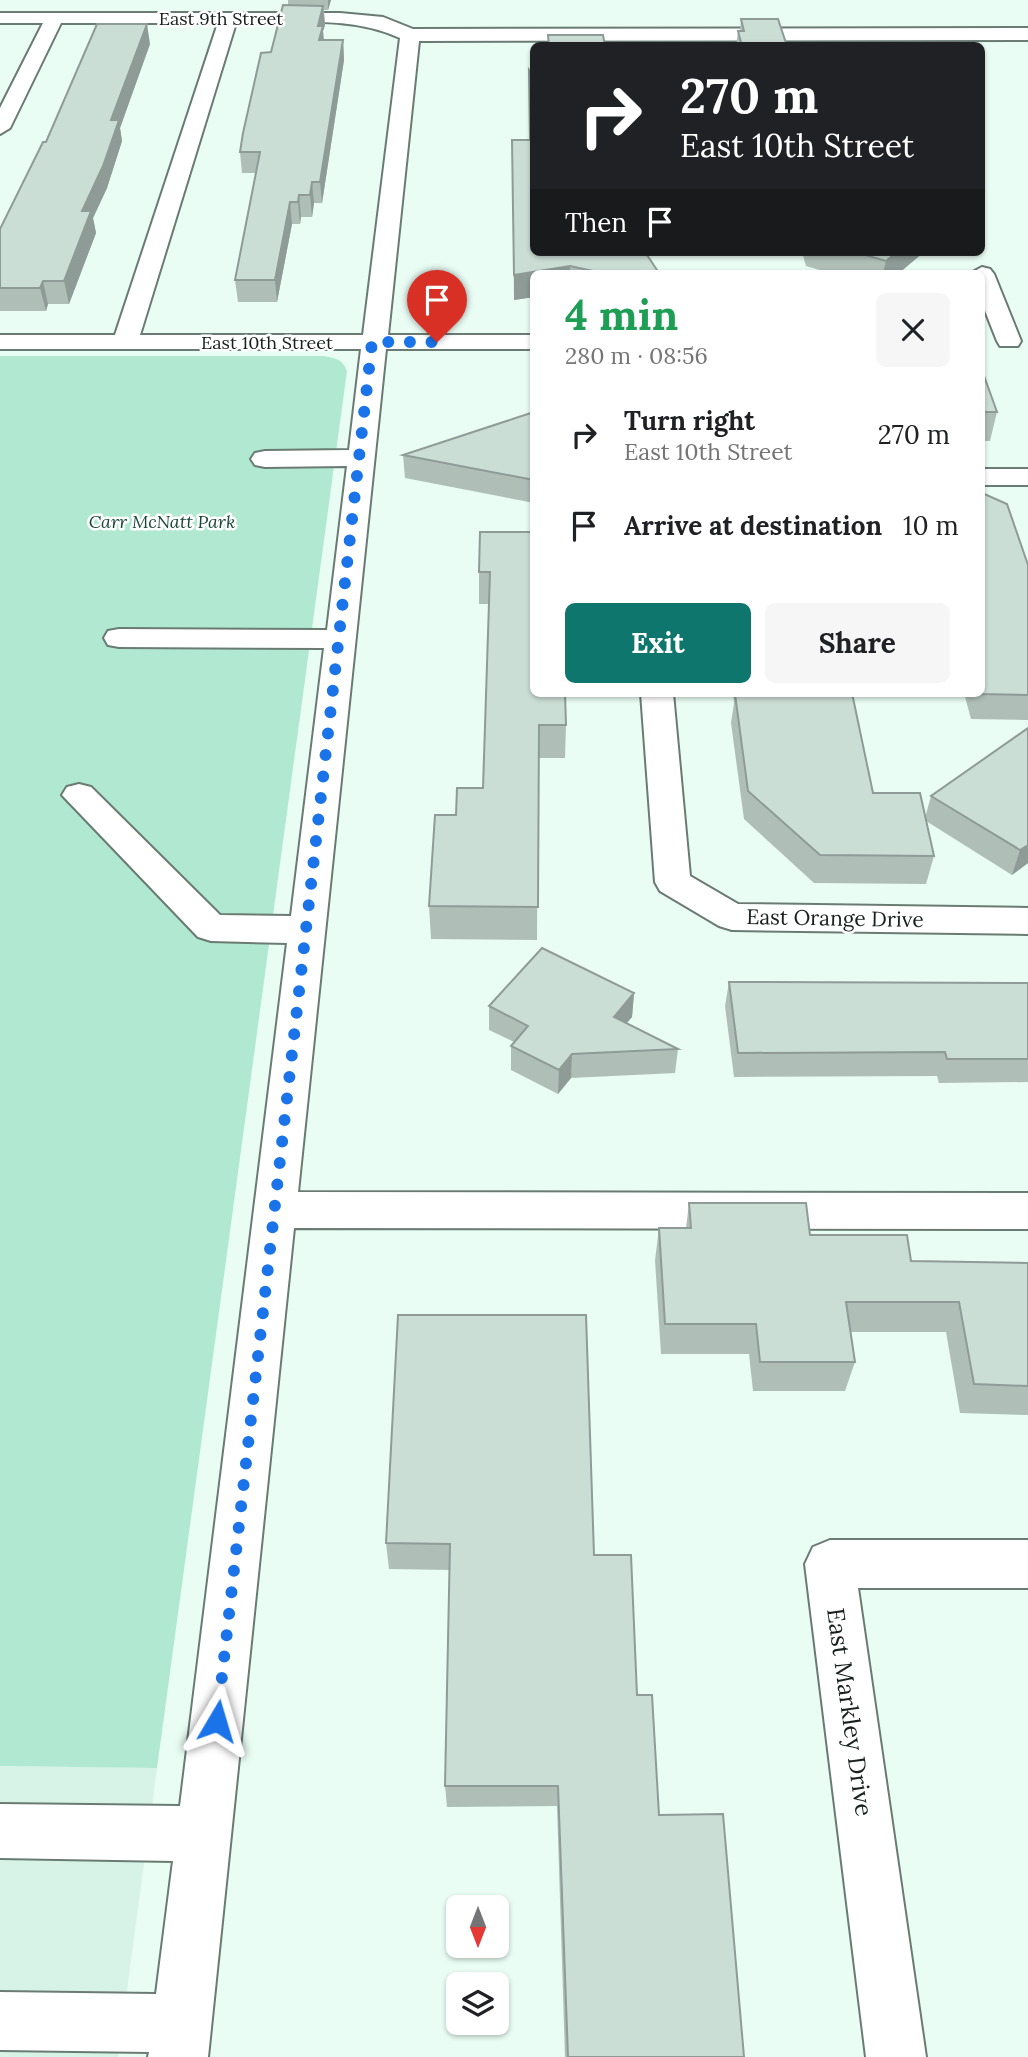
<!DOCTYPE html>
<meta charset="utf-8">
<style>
:root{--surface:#fff;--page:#f6f6f6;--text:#202124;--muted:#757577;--accent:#0f766e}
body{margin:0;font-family:Lora,serif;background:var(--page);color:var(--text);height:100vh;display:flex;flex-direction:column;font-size:26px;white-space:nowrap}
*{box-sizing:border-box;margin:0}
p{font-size:23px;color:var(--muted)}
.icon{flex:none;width:38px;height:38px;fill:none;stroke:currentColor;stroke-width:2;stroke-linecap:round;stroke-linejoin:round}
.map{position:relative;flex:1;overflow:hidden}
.panel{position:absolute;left:530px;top:270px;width:455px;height:427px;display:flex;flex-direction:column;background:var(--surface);border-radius:10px;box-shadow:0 2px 5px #0004}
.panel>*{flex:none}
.guide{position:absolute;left:530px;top:42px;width:455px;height:214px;border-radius:10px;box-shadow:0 2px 5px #0004;background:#202124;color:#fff;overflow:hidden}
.needle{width:46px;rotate:180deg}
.fabs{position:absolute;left:446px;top:1895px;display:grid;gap:14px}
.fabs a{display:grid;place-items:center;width:63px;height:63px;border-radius:10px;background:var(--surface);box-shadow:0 2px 5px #0004;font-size:35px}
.pin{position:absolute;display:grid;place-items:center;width:60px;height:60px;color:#fff;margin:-72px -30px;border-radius:50% 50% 50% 0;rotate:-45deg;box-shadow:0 0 7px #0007}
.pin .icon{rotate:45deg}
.me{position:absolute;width:77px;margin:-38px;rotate:7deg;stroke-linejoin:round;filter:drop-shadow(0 0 5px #0008)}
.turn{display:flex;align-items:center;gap:24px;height:147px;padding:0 35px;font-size:32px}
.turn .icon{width:91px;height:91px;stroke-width:2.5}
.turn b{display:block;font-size:49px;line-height:60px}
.then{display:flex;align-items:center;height:66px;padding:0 35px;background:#0003;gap:14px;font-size:26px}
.round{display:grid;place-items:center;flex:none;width:74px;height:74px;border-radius:10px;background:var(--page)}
.headline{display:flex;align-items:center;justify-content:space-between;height:119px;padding:0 35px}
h1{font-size:42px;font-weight:700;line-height:52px;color:#1e9e55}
.button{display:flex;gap:14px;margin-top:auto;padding:14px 35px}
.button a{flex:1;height:80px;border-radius:10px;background:var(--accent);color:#fff;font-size:28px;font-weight:700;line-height:80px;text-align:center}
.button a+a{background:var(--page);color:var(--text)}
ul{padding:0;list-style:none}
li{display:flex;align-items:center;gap:21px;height:91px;padding:0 35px}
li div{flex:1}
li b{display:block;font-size:26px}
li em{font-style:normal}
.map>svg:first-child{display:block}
.built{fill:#d7f3e7}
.green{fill:#b0e8d2}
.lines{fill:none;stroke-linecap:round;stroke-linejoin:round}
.minor-casing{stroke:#6a7b74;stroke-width:4}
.minor{fill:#fff;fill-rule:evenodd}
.wall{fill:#afbfb8}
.shaded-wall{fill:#8e9b96}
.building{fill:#cbded6;stroke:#8e9b96;stroke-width:2}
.route{stroke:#1a73e8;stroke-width:12;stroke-dasharray:0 21.6}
.labels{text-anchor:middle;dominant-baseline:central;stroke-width:5;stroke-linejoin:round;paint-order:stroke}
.far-street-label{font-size:18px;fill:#181f1c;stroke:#fff}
.far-park-label{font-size:18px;font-style:italic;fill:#194738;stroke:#fff}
.street-label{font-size:21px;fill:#181f1c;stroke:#fff}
.near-street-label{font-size:24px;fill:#181f1c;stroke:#fff}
</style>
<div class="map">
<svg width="1028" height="2057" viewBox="0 0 1028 2057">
<rect width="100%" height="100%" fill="#e9fdf4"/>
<!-- built -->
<path class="built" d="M 0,1766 L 157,1768 L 118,2057 L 0,2057 Z"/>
<!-- green -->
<path class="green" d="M 0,356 L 323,356 C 334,358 343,359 347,371 L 157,1768 L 0,1766 Z"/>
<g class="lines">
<!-- minor casing -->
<g class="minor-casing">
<path id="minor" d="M 0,13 L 340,13 L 383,17 L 413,29 L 1028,28 L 1028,40 L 419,41 L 388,335 L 534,335 L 534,349 L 386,349 L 298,1192 L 1028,1193 L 1028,1229 L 294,1228 L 208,2057 L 148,2057 L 149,2052 L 0,2050 L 0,1992 L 156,1994 L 173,1861 L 0,1858 L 0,1804 L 180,1806 L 287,943 L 211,941 L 198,937 L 62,795 L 67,787 L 79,784 L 91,787 L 220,915 L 291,916 L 324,648 L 119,647 L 108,645 L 104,638 L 108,631 L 119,629 L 327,630 L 347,466 L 265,467 L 255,465 L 251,459 L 255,453 L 265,451 L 349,450 L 361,349 L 0,349 L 0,335 L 115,335 L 218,23 L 61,23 L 10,128 L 0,134 L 0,108 L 43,23 L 0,23 ZM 236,23 C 290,23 351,15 400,38 L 363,335 L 140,335 Z
M 982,267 L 990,269 L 994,274 L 1021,341 L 1018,346 L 1000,346 L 997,341 L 982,303 L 982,273 L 971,273 Z
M 982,469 L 1028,469 L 1028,485 L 982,485 Z
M 641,693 L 673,693 L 690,876 L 738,904 L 1028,908 L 1028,934 L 732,930 L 719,926 L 660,891 L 655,882 Z
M 830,1540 L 1028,1540 L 1028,1588 L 858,1588 L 926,2057 L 866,2057 L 805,1564 L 813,1547 Z"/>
</g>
<!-- minor -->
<use href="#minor" class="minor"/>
</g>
<!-- wall -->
<path class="wall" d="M 288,0 L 331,0 L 328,10 L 324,10 L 325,25 L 323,31 L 324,40 L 343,40 L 344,60 L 322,203 L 314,203 L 312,217 L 301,217 L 300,224 L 292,224 L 277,302 L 238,302 L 235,280 L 256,173 L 242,173 L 240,152 L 271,52 L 288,5 Z
M 741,19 L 787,46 L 736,46 L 738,31 L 740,31 Z
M 150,44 L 120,128 L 122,141 L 107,188 L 93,218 L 96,233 L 69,304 L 48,304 L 46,311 L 0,311 L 0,229 L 46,142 Z
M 529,70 L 659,273 L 534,273 L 534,297 L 514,300 L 512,140 L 530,140 Z
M 802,252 L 924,252 L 899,273 L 830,273 L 806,266 Z
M 982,373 L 997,412 L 990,441 L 982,441 Z
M 534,412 L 534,503 L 405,478 L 403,455 Z
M 480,532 L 566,725 L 565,758 L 538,758 L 537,940 L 431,939 L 429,906 L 456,815 L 483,788 L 489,604 L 479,604 L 479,572 Z
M 1028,565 L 1028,720 L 971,719 L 964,693 L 982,693 Z
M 733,693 L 852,693 L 873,793 L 925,818 L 931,796 L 1028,728 L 1028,863 L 1012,875 L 926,821 L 934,856 L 926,884 L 814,883 L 744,819 L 731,723 L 734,703 Z
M 729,982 L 1028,983 L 1028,1082 L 939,1083 L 937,1076 L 734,1077 L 725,1006 Z
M 634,993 L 632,1017 L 626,1023 L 678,1049 L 675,1073 L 571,1078 L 558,1094 L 511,1070 L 511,1046 L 514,1042 L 489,1030 L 489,1006 Z
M 689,1203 L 911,1261 L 1028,1263 L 1028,1415 L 960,1413 L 946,1332 L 851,1332 L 855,1362 L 845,1391 L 753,1391 L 749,1354 L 661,1354 L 655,1260 L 659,1228 L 686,1228 Z
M 398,1315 L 594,1555 L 637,1695 L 659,1815 L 744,2057 L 565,2057 L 557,1806 L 447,1807 L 445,1786 L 450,1570 L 389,1569 L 386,1543 Z"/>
<!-- shaded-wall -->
<path class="shaded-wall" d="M 328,0 L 331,0 L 328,10 Z
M 323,6 L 325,25 L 323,31 L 324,45 L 321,60 L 318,26 Z
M 147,24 L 150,44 L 120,128 L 122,141 L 107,188 L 93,218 L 96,233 L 69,304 L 64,281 L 82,211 L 111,120 Z
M 343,40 L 344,60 L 322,203 L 320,182 Z
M 312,182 L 314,203 L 312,217 L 310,195 Z
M 299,195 L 301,217 L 300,224 L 298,202 Z
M 290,202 L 292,224 L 277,302 L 275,280 Z
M 897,252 L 924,252 L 899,273 L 883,273 L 886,261 Z
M 570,266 L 570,273 L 534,273 L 534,297 L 514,300 L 514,275 Z
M 43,281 L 48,304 L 46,311 L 40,288 Z
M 1028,845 L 1028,863 L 1012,875 L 1020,850 Z
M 634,993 L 632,1017 L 612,1041 L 614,1017 Z
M 572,1054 L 571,1078 L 558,1094 L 559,1070 Z"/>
<!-- building -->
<path class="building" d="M 283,5 L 323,6 L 318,26 L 323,26 L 319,40 L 343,40 L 320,182 L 312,182 L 310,195 L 299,195 L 298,202 L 290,202 L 275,280 L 235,280 L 260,152 L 240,152 L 243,133 L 261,53 L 271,52 Z
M 741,19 L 778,19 L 787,46 L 742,46 L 738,31 L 744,31 Z
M 97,24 L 147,24 L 111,120 L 119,120 L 103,166 L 82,211 L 91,211 L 64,281 L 43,281 L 40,288 L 0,288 L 0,229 L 43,142 L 46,142 Z
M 548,35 L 603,35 L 605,46 L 549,46 Z
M 529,70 L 534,77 L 534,252 L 645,252 L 659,273 L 602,273 L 570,266 L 514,275 L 512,140 L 530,140 Z
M 855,252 L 897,252 L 886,261 Z
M 982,373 L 983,373 L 997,412 L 982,412 Z
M 534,412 L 534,480 L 403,455 Z
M 982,493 L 1007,504 L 1028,565 L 1028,695 L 978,694 L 978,693 L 982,693 Z
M 480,532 L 534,532 L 534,693 L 565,693 L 566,725 L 539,725 L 538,907 L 429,906 L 435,815 L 456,815 L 457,788 L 483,788 L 490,572 L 479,572 Z
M 739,693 L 852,693 L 873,793 L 920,793 L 934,856 L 820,855 L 748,791 L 735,694 L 739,694 Z
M 1028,728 L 1028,845 L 1020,850 L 931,796 Z
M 542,948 L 634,993 L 614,1017 L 678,1049 L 572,1054 L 559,1070 L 511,1046 L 528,1026 L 489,1006 Z
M 729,982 L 1028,983 L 1028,1059 L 947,1059 L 945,1052 L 738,1053 Z
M 689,1203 L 806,1203 L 810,1235 L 907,1235 L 911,1261 L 1028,1263 L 1028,1386 L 974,1384 L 959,1302 L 846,1302 L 855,1362 L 760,1362 L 756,1324 L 665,1324 L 659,1228 L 691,1228 Z
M 398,1315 L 586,1315 L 594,1555 L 631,1555 L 637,1695 L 652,1695 L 659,1815 L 723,1814 L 744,2057 L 568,2057 L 558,1786 L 445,1786 L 450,1544 L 386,1543 Z"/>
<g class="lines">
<!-- route -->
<path class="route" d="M 217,1721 L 372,342 L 437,342"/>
</g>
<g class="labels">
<!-- far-street labels -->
<g class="far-street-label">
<text x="221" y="18">East 9th Street</text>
<text x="267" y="342">East 10th Street</text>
</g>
<!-- far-park labels -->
<g class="far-park-label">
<text x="162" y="521">Carr McNatt Park</text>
</g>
<!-- street labels -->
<g class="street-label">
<text transform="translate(835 918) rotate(1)">East Orange Drive</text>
</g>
<!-- near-street labels -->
<g class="near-street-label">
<text transform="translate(850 1712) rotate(82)">East Markley Drive</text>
</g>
</g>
</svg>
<div class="fabs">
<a><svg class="needle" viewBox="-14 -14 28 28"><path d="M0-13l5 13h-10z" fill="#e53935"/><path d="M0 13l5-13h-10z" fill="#757577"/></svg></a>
<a><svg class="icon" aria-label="layers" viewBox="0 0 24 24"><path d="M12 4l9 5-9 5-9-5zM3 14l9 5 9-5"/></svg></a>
</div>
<div class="pin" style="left:437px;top:342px;background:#d93025"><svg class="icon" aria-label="arrive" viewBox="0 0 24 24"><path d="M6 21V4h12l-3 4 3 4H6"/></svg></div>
<svg class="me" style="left:217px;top:1721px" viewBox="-20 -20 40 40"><path d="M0-17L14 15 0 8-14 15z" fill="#1a73e8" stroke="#fff" stroke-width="4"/></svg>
<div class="guide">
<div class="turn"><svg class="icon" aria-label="right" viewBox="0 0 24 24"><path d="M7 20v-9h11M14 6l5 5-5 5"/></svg><div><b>270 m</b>East 10th Street</div></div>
<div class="then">Then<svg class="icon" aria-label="arrive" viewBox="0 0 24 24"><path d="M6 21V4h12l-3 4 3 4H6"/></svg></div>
</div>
<section class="panel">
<div class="headline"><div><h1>4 min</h1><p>280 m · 08:56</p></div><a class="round"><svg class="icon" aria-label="close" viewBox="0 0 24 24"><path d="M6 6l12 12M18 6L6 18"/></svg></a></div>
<ul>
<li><svg class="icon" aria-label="right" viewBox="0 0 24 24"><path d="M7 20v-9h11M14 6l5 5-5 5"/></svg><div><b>Turn right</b><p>East 10th Street</p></div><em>270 m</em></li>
<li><svg class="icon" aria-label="arrive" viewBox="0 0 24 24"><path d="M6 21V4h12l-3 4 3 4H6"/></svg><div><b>Arrive at destination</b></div><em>10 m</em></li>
</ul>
<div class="button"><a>Exit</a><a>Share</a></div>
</section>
</div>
